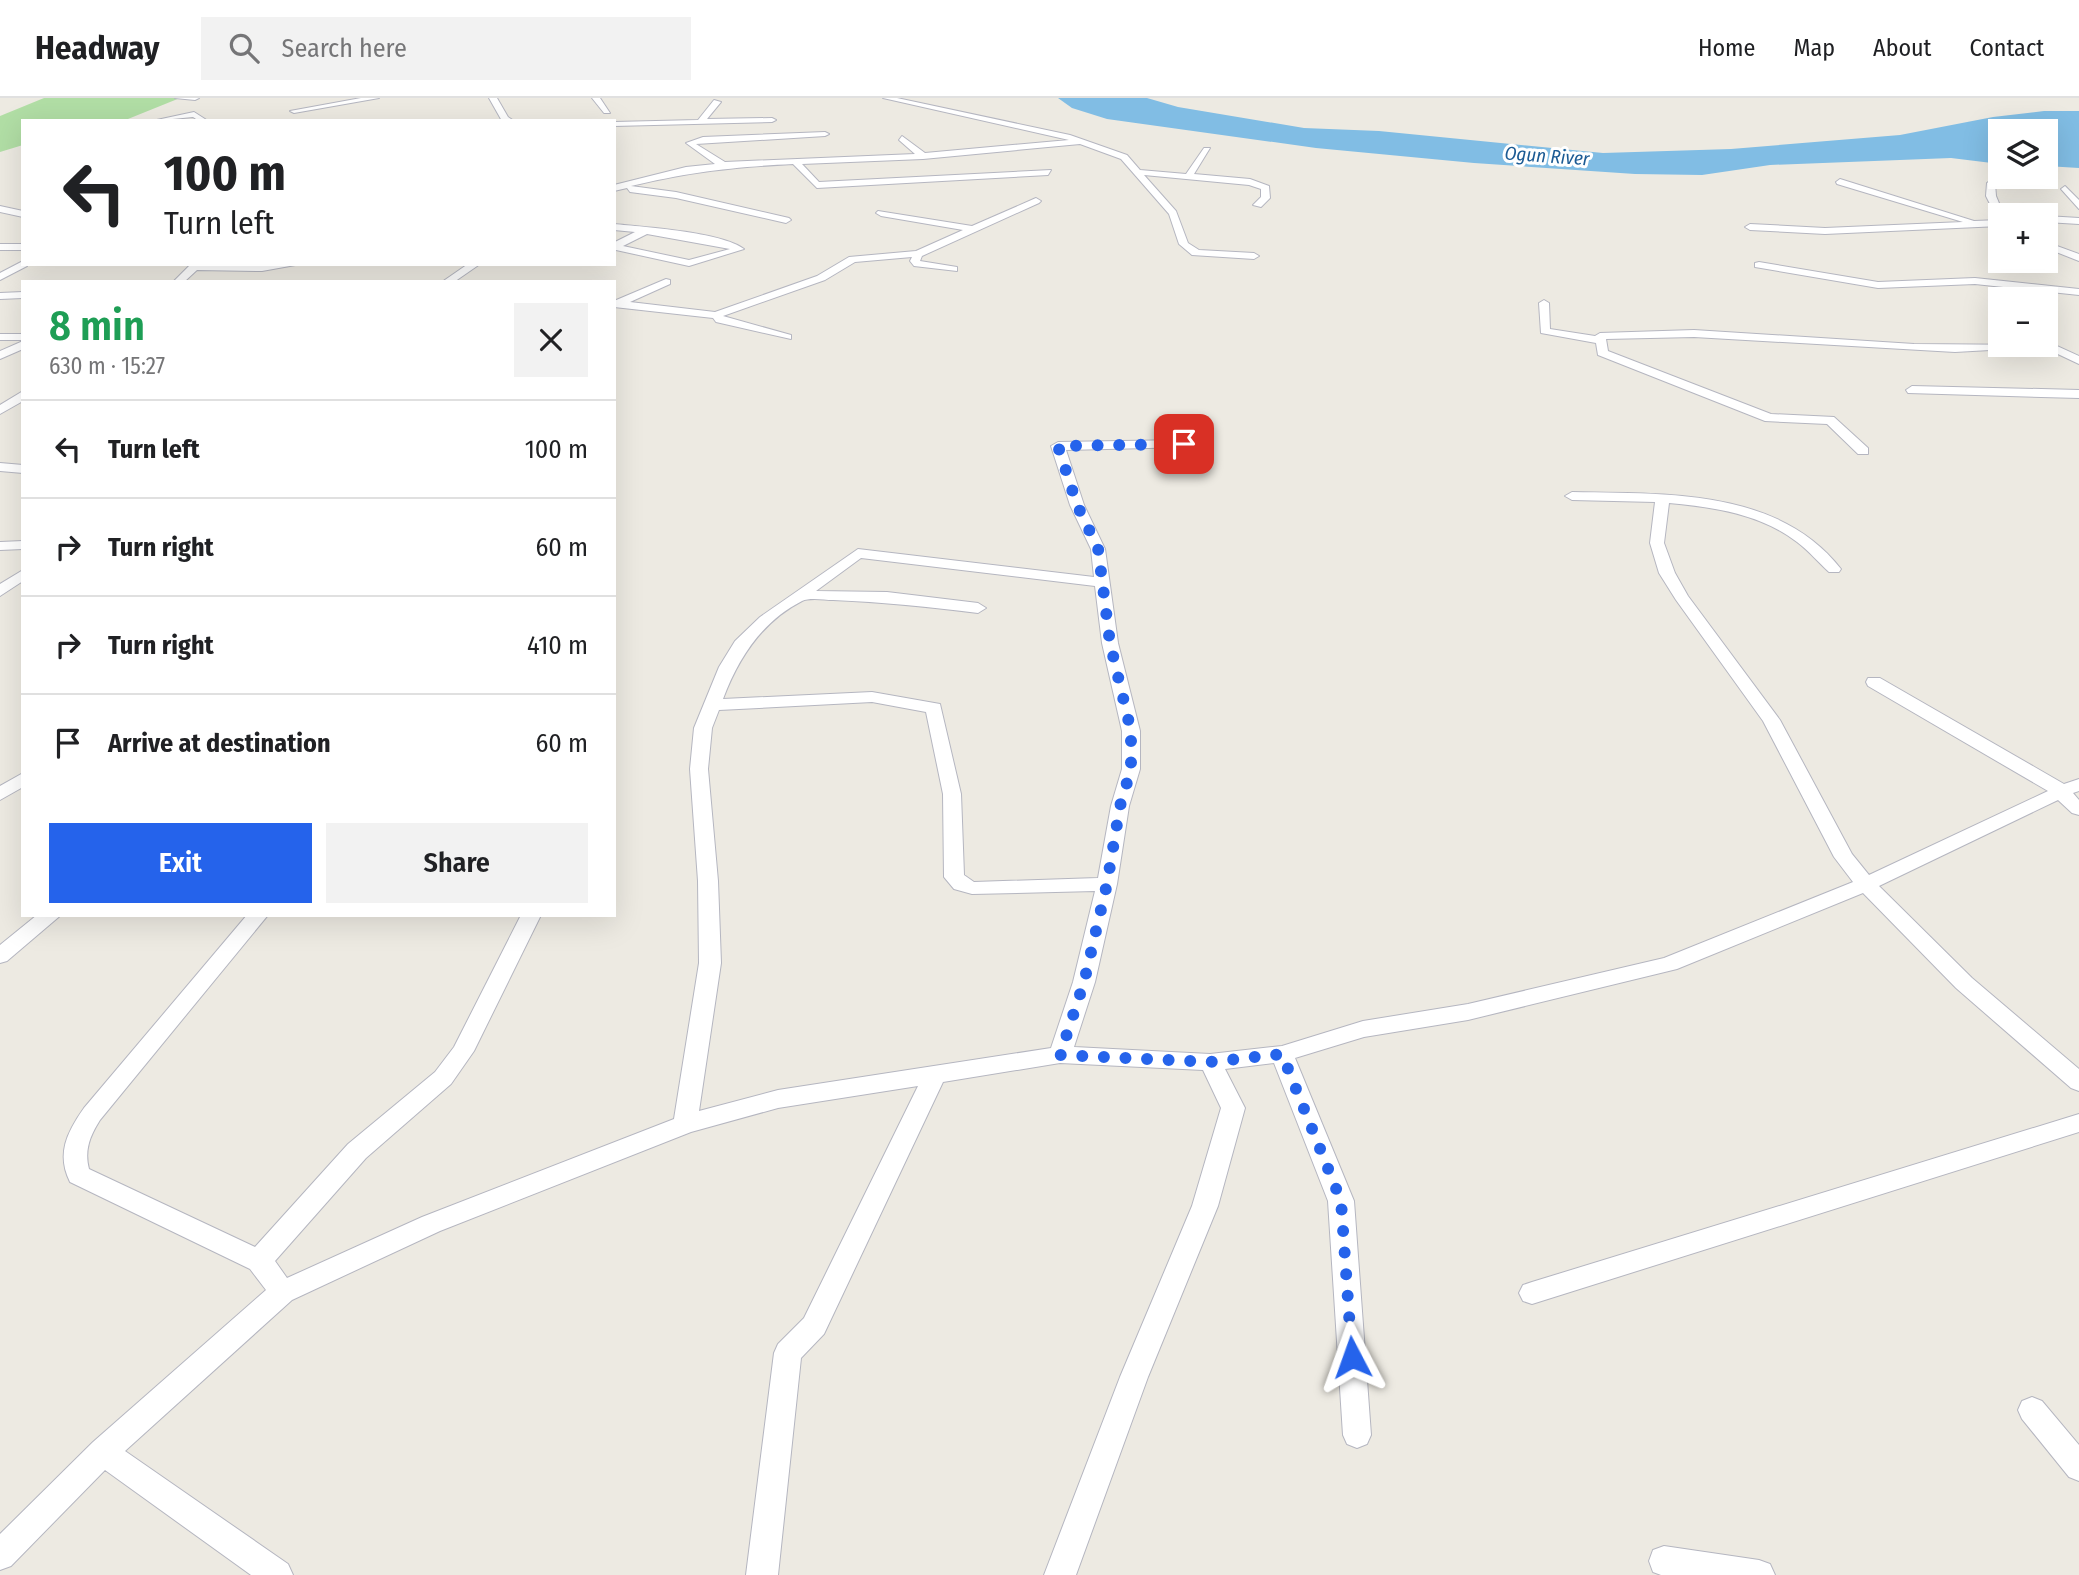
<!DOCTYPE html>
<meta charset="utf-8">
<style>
:root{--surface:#fff;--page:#f2f2f2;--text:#202124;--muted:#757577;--line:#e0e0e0;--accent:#2563eb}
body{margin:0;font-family:"Fira Sans Condensed",sans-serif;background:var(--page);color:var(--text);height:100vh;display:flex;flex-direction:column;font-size:26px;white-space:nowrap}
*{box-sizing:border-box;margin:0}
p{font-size:23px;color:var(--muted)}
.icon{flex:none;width:38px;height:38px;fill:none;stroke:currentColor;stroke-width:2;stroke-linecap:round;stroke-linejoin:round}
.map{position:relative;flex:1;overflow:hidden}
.panel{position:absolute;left:21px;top:182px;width:595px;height:637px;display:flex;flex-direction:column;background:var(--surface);border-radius:0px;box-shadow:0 7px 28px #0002}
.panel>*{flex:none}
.banner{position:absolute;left:21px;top:21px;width:595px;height:147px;border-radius:0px;box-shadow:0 7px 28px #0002;background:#fff;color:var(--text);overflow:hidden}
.controls{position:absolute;left:1988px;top:21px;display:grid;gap:14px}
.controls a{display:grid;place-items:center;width:70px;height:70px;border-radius:0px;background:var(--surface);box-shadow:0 7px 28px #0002;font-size:35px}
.pin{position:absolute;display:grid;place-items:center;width:60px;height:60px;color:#fff;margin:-30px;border-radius:14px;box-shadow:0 4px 10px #0006}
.me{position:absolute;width:77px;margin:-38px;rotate:356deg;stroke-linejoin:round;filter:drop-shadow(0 0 5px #0008)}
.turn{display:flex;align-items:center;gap:24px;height:147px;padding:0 28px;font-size:32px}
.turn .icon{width:91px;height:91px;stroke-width:2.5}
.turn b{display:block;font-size:49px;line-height:60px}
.round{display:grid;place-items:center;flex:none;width:74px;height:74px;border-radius:0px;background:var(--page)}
.summary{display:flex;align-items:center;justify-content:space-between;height:119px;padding:0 28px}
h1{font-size:42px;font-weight:600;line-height:52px;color:#1e9e55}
.action{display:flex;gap:14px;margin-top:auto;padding:14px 28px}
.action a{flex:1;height:80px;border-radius:0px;background:var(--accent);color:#fff;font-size:28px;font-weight:600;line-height:80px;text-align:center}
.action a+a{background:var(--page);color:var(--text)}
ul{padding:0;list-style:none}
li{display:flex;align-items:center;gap:21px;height:98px;padding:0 28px;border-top:2px solid var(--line)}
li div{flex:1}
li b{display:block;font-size:26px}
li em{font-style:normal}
header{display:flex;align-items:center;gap:42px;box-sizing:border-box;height:98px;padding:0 35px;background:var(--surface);border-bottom:2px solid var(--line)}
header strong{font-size:33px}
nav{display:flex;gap:38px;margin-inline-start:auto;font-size:24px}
.search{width:490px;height:63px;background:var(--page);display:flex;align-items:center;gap:18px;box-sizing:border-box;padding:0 24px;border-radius:0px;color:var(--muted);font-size:26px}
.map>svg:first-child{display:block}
.green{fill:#b1dea5}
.water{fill:#81bde4}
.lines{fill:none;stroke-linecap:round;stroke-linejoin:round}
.street-casing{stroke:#b5b6c0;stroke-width:2}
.street{fill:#fff;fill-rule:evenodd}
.route{stroke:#2563eb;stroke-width:12;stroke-dasharray:0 21.6}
.labels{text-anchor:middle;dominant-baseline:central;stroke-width:6;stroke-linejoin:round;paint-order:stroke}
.far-water-label{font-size:19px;font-style:italic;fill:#1c5b94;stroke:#fff}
</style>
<header>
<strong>Headway</strong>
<div class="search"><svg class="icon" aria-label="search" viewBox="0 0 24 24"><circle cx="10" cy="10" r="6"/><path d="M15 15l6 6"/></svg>Search here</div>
<nav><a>Home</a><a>Map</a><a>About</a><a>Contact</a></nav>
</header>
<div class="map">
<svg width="2079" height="1477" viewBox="0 0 2079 1477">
<rect width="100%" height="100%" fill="#edeae2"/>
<!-- green -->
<path class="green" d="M 44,0 L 180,0 L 123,23 L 23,23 L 23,47 L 0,54 L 0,18 Z"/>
<!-- water -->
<path class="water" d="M 1058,0 L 1147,0 L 1178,9 L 1304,30 L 1379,33 L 1603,55 L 1731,51 L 1900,37 L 1993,19 L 2044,13 L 2079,13 L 2079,70 L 2046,68 L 2046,33 L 2000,33 L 2000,66 L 1951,60 L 1770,67 L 1702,77 L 1635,76 L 1474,65 L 1316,50 L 1107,21 L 1072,10 Z"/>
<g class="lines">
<!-- street casing -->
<g class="street-casing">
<path id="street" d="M 175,0 L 199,0 L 195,2 Z
M 361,0 L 379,0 L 294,15 L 290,13 Z
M 489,0 L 497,0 L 508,19 L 514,23 L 502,23 Z
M 592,0 L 600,0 L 610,15 L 604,15 Z
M 883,0 L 897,0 L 1070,37 L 1127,57 L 1140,72 L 1186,76 L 1204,50 L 1210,50 L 1194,76 L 1250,81 L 1269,88 L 1270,100 L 1261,109 L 1253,107 L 1261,99 L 1261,91 L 1249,87 L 1144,77 L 1176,113 L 1188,145 L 1199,152 L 1254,155 L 1259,158 L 1254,161 L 1192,157 L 1179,146 L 1169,116 L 1121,61 L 1080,46 L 923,61 L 802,66 L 819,84 L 1051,72 L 1048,77 L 817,90 L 793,66 C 733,69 690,74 631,88 L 676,94 L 789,120 L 791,122 L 786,125 L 676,100 L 630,94 L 627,90 L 614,93 L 614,87 L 686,69 L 715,66 L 686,45 L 703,39 L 825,34 L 829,36 L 825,38 L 696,46 L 725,64 L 915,56 L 899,42 L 902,38 L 925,55 L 1069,42 Z
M 714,2 L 721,4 L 707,21 L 772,20 L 776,22 L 772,24 L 614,28 L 614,24 L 698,22 Z
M 194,14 L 208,23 L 199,23 L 193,19 L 152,23 Z
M 1840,81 L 1974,123 L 2000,122 L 2000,128 L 1825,136 L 1750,132 L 1745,129 L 1750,126 L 1825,130 L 1963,124 L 1837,86 L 1836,84 Z
M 1991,82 L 1995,85 L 1996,98 L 2001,110 L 2025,117 L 1994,114 L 1986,98 L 1987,85 Z
M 2065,88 L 2079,102 L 2079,111 L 2061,91 Z
M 1036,100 L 1041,103 L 1039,105 L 922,158 L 920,163 L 957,169 L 957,173 L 914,168 L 910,163 L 912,159 L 855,164 L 825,182 L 723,218 L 791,237 L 791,241 L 716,224 L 713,220 L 614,209 L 614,203 L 666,181 L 670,182 L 670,186 L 630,204 L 715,214 L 817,178 L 849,159 L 916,153 L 963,132 L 881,118 L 876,115 L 878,113 L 972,128 Z
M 0,108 L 23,113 L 23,119 L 0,114 Z
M 2046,118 L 2079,120 L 2079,126 L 2046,124 Z
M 614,126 C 644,129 722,134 744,151 L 689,168 L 616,152 L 615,144 L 635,134 L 614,132 ZM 647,136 L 730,151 L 689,162 L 623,148 Z
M 2046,144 L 2079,156 L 2079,163 L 2046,150 Z
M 0,146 L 23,146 L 23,152 L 0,152 Z
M 23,163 L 23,166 L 28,166 L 27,168 L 0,182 L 0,175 Z
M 1759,164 L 1878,184 L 1975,180 L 2079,191 L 2079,197 L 1975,186 L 1878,190 L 1755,169 L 1755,165 Z
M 191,166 L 301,166 L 262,173 L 197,172 L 184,184 L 173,184 Z
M 468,166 L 480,166 L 454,184 L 442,184 Z
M 23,194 L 23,200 L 0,201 L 0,195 Z
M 1544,202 L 1549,205 L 1550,231 L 1595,238 L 1600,235 L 1694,232 L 1914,246 L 2046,247 L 2046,243 L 2079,258 L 2079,266 L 2043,249 L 1955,254 L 1694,239 L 1606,241 L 1608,253 L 1771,316 L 1834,319 L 1868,350 L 1868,356 L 1858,356 L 1827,326 L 1765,323 L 1598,257 L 1596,245 L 1541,235 L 1539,205 Z
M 0,236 L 23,236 L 23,242 L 0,242 Z
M 23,243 L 23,251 L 0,261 L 0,253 Z
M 1912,288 L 2079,292 L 2079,300 L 1908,295 L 1906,292 Z
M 23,293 L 23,303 L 0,316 L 0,307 Z
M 1184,342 L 1189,343 L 1189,349 L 1066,352 L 1084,407 L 1105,451 L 1118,545 L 1140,633 L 1140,671 L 1129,708 L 1117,786 L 1095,884 L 1074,949 L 1210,956 L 1282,948 L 1363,923 L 1468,906 L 1664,860 L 1853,784 L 1834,759 L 1763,623 L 1676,502 L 1659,475 L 1650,445 L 1655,404 L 1572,402 L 1565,398 L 1572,394 C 1665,396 1778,390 1841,471 L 1839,474 L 1829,474 C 1818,464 1809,453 1797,444 C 1761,416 1713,409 1669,405 L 1664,445 L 1675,475 L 1688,498 L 1780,622 L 1852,756 L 1869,777 L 2048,693 L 1868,588 L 1866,584 L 1868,580 L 1880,580 L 2064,686 L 2079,681 L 2079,693 L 2073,695 L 2079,702 L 2079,717 L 2072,715 L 2058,702 L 1879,788 L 1972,880 L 2079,971 L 2079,993 L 2071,990 L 1956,890 L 1863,795 L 1677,871 L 1468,922 L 1364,939 L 1295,960 L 1354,1103 L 1371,1337 L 1367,1346 L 1357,1350 L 1347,1346 L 1343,1337 L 1328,1103 L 1274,965 L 1225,971 L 1245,1010 L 1218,1108 L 1148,1279 L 1076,1477 L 1044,1477 L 1120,1279 L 1192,1108 L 1221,1010 L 1203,972 L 1060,965 L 943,984 L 824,1236 L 801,1260 L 778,1477 L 746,1477 L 774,1255 L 778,1246 L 804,1220 L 918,988 L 778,1010 L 691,1034 L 440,1133 L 292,1202 L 125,1353 L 288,1466 L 293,1477 L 251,1477 L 105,1372 L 11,1468 L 0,1472 L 0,1436 L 93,1344 L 266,1192 L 250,1171 L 70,1084 C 56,1056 67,1034 84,1010 L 247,817 L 268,817 L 100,1022 C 90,1038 84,1052 89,1071 L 255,1149 L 348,1046 L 435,974 L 454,949 L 521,817 L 541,817 L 474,953 L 451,986 L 366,1060 L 275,1163 L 287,1180 L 422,1119 L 674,1021 L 699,865 L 698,783 L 690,671 L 694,630 L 719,569 L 735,543 L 760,519 L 858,451 L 1094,479 L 1091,451 L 1070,407 L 1051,348 L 1058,344 ZM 861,460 L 1095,488 L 1102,545 L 1122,633 L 1122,671 L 1111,708 L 1098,780 L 974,784 L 964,777 L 961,696 L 940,606 L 872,594 L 723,601 C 738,561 761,524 802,503 C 810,499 824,502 833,502 C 882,504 930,509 978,515 L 986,510 L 978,505 L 887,494 L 816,493 ZM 872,604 L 926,614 L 943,696 L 944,779 L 954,791 L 972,796 L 1095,793 L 1073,884 L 1051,950 L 778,992 L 699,1013 L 721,865 L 718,783 L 708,671 L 712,630 L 719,612 Z
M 0,365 L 23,367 L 23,375 L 0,373 Z
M 23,443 L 23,451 L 0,452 L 0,444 Z
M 23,472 L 23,483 L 0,498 L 0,486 Z
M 23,675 L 23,689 L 0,702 L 0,688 Z
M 37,817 L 61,817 L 7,863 L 0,865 L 0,847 Z
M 2079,1016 L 2079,1034 L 1532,1206 L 1523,1203 L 1519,1195 L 1523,1187 L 1532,1184 Z
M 2032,1299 L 2042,1303 L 2079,1347 L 2079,1383 L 2069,1379 L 2022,1321 L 2018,1312 L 2022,1303 Z
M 1664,1448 L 1759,1462 L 1770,1466 L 1775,1477 L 1661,1477 L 1653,1474 L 1649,1463 L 1653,1452 Z"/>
</g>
<!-- street -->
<use href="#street" class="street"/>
</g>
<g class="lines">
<!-- route -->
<path class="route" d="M 1184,346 L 1058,348 L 1077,407 L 1098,450 L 1110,545 L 1131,633 L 1131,671 L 1120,708 L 1107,786 L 1084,884 L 1060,957 L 1210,964 L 1282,956 L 1341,1103 L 1352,1259"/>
</g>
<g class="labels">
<!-- far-water labels -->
<g class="far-water-label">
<text transform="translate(1547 58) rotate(4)">Ogun River</text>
</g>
</g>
</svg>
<div class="controls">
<a><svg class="icon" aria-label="layers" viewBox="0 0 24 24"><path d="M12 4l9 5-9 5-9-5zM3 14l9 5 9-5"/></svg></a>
<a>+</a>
<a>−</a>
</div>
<div class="pin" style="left:1184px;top:346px;background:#d93025"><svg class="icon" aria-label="arrive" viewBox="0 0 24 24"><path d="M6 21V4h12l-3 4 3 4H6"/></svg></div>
<svg class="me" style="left:1352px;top:1259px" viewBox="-20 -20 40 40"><path d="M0-17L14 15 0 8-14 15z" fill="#2563eb" stroke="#fff" stroke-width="4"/></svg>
<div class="banner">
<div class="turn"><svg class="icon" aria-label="left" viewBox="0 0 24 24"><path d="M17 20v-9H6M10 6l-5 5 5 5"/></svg><div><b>100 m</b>Turn left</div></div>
</div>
<section class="panel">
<div class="summary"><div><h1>8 min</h1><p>630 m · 15:27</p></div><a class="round"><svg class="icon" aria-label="close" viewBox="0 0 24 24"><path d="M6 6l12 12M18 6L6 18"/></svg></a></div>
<ul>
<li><svg class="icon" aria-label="left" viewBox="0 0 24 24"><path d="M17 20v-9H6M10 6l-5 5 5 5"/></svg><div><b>Turn left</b></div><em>100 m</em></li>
<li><svg class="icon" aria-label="right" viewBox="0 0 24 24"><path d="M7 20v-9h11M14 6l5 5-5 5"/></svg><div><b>Turn right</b></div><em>60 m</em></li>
<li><svg class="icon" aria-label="right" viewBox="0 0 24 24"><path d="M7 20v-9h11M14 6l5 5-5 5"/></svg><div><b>Turn right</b></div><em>410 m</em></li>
<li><svg class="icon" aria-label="arrive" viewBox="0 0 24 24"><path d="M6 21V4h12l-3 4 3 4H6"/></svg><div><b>Arrive at destination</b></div><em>60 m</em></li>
</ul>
<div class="action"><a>Exit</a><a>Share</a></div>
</section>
</div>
